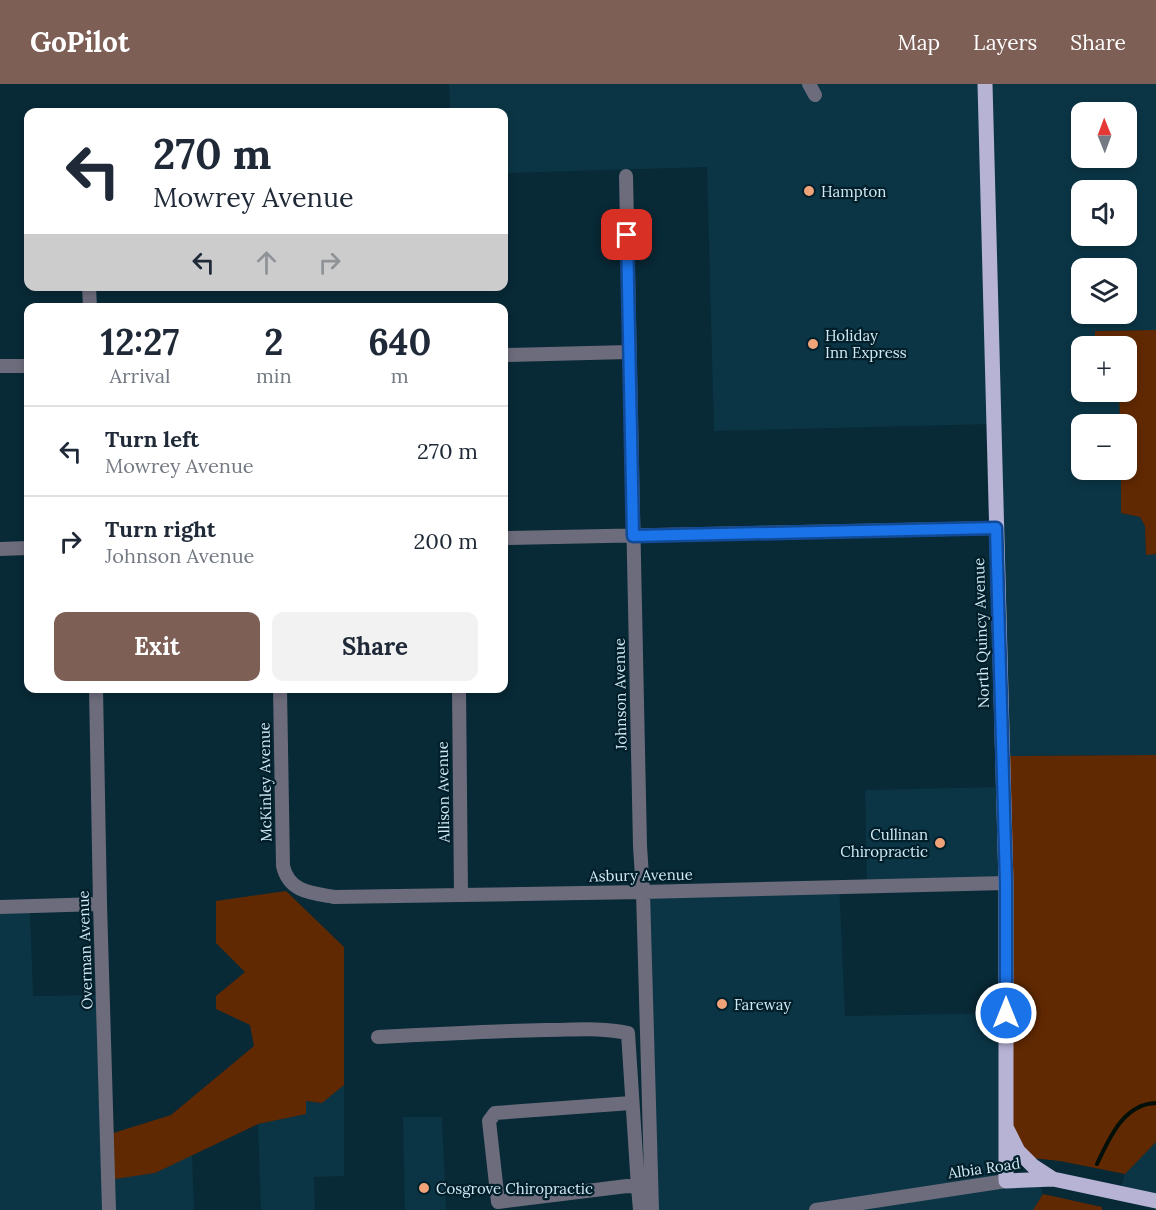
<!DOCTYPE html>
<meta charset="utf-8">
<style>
:root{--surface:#fff;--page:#f2f2f3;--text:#1f2937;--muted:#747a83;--line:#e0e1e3;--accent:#7d5f55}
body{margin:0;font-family:Lora,serif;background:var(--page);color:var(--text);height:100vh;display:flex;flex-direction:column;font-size:22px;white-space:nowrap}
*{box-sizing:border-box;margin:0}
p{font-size:20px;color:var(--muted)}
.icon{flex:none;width:33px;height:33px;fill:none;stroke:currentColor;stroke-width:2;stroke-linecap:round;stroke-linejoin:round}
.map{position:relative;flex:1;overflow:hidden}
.sheet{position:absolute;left:24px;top:219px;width:484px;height:390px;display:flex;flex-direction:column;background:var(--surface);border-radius:12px;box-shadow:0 3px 9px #0003}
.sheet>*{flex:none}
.banner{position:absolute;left:24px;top:24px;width:484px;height:183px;border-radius:12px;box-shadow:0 3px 9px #0003;background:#fff;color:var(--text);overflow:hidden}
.needle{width:39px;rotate:359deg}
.controls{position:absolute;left:1071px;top:18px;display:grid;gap:12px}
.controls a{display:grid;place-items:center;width:66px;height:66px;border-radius:12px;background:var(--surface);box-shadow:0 3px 9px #0003;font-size:30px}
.pin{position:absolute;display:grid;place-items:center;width:51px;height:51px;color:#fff;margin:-26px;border-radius:12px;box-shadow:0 3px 9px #0006}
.me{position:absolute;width:66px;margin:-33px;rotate:0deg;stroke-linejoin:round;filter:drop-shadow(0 0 4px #0008)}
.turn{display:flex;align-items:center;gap:21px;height:126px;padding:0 30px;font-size:27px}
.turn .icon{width:78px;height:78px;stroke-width:2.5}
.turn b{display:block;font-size:42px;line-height:51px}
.lanes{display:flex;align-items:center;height:57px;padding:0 30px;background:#0003;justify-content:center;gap:30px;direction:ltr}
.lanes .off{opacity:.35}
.eta{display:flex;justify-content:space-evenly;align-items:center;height:102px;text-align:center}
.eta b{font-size:36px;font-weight:800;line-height:42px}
.button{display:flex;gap:12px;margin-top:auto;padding:12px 30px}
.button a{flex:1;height:69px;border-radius:12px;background:var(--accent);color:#fff;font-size:24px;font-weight:800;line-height:69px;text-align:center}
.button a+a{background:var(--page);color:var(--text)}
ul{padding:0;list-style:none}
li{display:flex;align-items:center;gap:18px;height:90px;padding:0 30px;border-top:2px solid var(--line)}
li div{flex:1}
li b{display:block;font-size:22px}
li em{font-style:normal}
header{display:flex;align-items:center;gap:36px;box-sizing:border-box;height:84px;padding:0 30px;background:var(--accent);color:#fff}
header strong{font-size:28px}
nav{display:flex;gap:33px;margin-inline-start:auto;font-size:21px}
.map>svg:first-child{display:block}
.built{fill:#0b3545;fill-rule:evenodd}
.green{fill:#612902}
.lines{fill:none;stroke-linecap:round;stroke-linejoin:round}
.stream{stroke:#000f09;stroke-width:4}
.minor{stroke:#6d6c7c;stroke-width:14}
.major{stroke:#b6b3d5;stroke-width:15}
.route-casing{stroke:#114b97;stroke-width:15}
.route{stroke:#1a73e8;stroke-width:10}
.poi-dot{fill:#f0a279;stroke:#001f2b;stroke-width:2}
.labels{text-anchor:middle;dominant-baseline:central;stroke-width:4.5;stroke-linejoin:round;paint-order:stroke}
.poi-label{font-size:15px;fill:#d2e8f3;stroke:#001f2b;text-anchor:start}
.street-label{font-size:15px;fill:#d2e8f3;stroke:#001f2b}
</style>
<header>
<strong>GoPilot</strong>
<nav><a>Map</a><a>Layers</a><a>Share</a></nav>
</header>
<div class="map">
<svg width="1156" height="1126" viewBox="0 0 1156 1126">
<rect width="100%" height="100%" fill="#082936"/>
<!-- built -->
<path class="built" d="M 449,0 L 1156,0 L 1156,246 L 1096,247 L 1095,262 L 1082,262 L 1082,308 L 1119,308 L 1120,340 L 1082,340 L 1082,386 L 1121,386 L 1121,429 L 1140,433 L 1145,442 L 1146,470 L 1156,470 L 1156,671 L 1002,672 L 993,340 L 714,347 L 707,83 L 504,89 L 504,28 L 450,28 ZM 1082,28 L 1126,28 L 1126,74 L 1082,74 ZM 1082,106 L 1126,106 L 1126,152 L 1082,152 ZM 1082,184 L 1126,184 L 1126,230 L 1082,230 Z
M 1003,703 L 1006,799 L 867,803 L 865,706 Z
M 839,798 L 845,932 L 1006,929 L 1006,1096 L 1038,1096 L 1043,1110 L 1033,1126 L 653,1126 L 645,809 Z
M 0,823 L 30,823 L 33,912 L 103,911 L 104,1044 L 155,1089 L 192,1070 L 194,1126 L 0,1126 Z
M 344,1001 L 344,1092 L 314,1093 L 315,1126 L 261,1126 L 258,1040 L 305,1030 L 306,1017 L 322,1019 Z
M 403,1033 L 442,1033 L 446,1126 L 405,1126 Z
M 1156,1058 L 1156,1117 L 1119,1109 L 1125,1090 Z"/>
<!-- green -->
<path class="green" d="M 1156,246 L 1156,470 L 1146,471 L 1145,442 L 1140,433 L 1121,429 L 1121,386 L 1126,386 L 1126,340 L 1120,340 L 1119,308 L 1126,308 L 1126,262 L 1095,262 L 1095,247 Z
M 1156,671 L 1156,1058 L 1125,1090 L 1060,1077 L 1032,1074 L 1006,1041 L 1002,672 Z
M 286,807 L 344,863 L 344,1001 L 322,1019 L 306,1017 L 306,1030 L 258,1040 L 155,1089 L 108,1096 L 107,1051 L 171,1031 L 254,962 L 250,941 L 216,925 L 216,912 L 245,888 L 216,859 L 216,817 Z
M 1043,1110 L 1102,1123 L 1102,1126 L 1033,1126 Z"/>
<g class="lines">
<!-- stream -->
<path class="stream" d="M 1097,1080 C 1109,1055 1123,1020 1156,1019"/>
<!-- minor -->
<path class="minor" d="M 809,0 L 815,11
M 626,92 L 640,762 L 643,808 L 652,1126
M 89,202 L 90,224
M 504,271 L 629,268
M 0,282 L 28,282
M 504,454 L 996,444
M 0,465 L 28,464
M 96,604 L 100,820 L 109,1126
M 280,604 L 283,782 C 289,808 311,809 334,813 L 643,808 L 1006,799
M 459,604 L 461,811
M 0,823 L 100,820
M 378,953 C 433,950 489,947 545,946 C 573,946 600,943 628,949 L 638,1103
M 631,1019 L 495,1029 L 489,1037 L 498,1118 L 627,1102 L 638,1103 L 640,1126
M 816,1126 L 1006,1097"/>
<!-- major -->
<path class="major" d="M 985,0 L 1006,799 L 1006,1097 L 1053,1095 L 1156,1117
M 1007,1045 L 1018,1067 L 1033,1082 L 1053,1095"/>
</g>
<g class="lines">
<!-- route casing -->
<g class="route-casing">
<path id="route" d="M 627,151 L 633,452 L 996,444 L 1006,799 L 1006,929"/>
</g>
<!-- route -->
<use href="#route" class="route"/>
</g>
<!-- markers -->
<g class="poi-dot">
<circle cx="809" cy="107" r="6"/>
<circle cx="813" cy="260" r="6"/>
<circle cx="940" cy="759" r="6"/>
<circle cx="722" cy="920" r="6"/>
<circle cx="424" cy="1104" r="6"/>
</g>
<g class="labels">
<!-- poi labels -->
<g class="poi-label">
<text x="821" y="107">Hampton</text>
<text x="825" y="251">Holiday<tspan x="825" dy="17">Inn Express</tspan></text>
<text x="928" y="750" text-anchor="end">Cullinan<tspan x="928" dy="17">Chiropractic</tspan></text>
<text x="734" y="920">Fareway</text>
<text x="436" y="1104">Cosgrove Chiropractic</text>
</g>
<!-- street labels -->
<g class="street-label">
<text transform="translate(981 549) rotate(-92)">North Quincy Avenue</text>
<text transform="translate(620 610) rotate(-91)">Johnson Avenue</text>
<text transform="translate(265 698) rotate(-91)">McKinley Avenue</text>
<text transform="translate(443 708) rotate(-91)">Allison Avenue</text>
<text transform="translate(641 791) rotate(-1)">Asbury Avenue</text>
<text transform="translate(85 866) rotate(-92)">Overman Avenue</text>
<text transform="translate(984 1084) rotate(-8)">Albia Road</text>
</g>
</g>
</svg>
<div class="controls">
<a><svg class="needle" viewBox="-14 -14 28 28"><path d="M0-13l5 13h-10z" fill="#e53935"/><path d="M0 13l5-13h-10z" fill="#747a83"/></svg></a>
<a><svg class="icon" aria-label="sound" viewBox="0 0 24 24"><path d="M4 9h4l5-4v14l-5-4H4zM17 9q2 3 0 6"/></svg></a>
<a><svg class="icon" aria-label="layers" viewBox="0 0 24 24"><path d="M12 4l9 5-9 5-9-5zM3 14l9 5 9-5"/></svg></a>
<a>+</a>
<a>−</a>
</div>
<div class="pin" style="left:627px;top:151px;background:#d93025"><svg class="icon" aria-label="arrive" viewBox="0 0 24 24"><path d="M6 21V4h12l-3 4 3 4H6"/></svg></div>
<svg class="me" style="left:1006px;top:929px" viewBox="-20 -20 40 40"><circle r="17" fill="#1a73e8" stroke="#fff" stroke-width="3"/><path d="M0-11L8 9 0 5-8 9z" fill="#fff"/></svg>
<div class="banner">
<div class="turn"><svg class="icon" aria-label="left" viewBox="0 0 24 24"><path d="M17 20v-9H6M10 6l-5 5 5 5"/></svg><div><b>270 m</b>Mowrey Avenue</div></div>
<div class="lanes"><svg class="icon" aria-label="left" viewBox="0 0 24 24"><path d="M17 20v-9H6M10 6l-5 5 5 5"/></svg><svg class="icon off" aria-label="ahead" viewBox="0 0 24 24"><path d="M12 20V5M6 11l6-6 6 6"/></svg><svg class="icon off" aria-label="right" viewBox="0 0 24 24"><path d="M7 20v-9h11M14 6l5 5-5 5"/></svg></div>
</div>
<section class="sheet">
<div class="eta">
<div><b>12:27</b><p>Arrival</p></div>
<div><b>2</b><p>min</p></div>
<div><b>640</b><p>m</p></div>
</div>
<ul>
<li><svg class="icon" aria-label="left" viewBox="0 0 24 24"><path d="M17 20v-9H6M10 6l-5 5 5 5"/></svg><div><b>Turn left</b><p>Mowrey Avenue</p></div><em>270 m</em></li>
<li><svg class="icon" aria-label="right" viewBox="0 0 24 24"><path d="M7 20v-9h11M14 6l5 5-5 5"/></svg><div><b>Turn right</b><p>Johnson Avenue</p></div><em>200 m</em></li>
</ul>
<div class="button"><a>Exit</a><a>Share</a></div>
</section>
</div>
